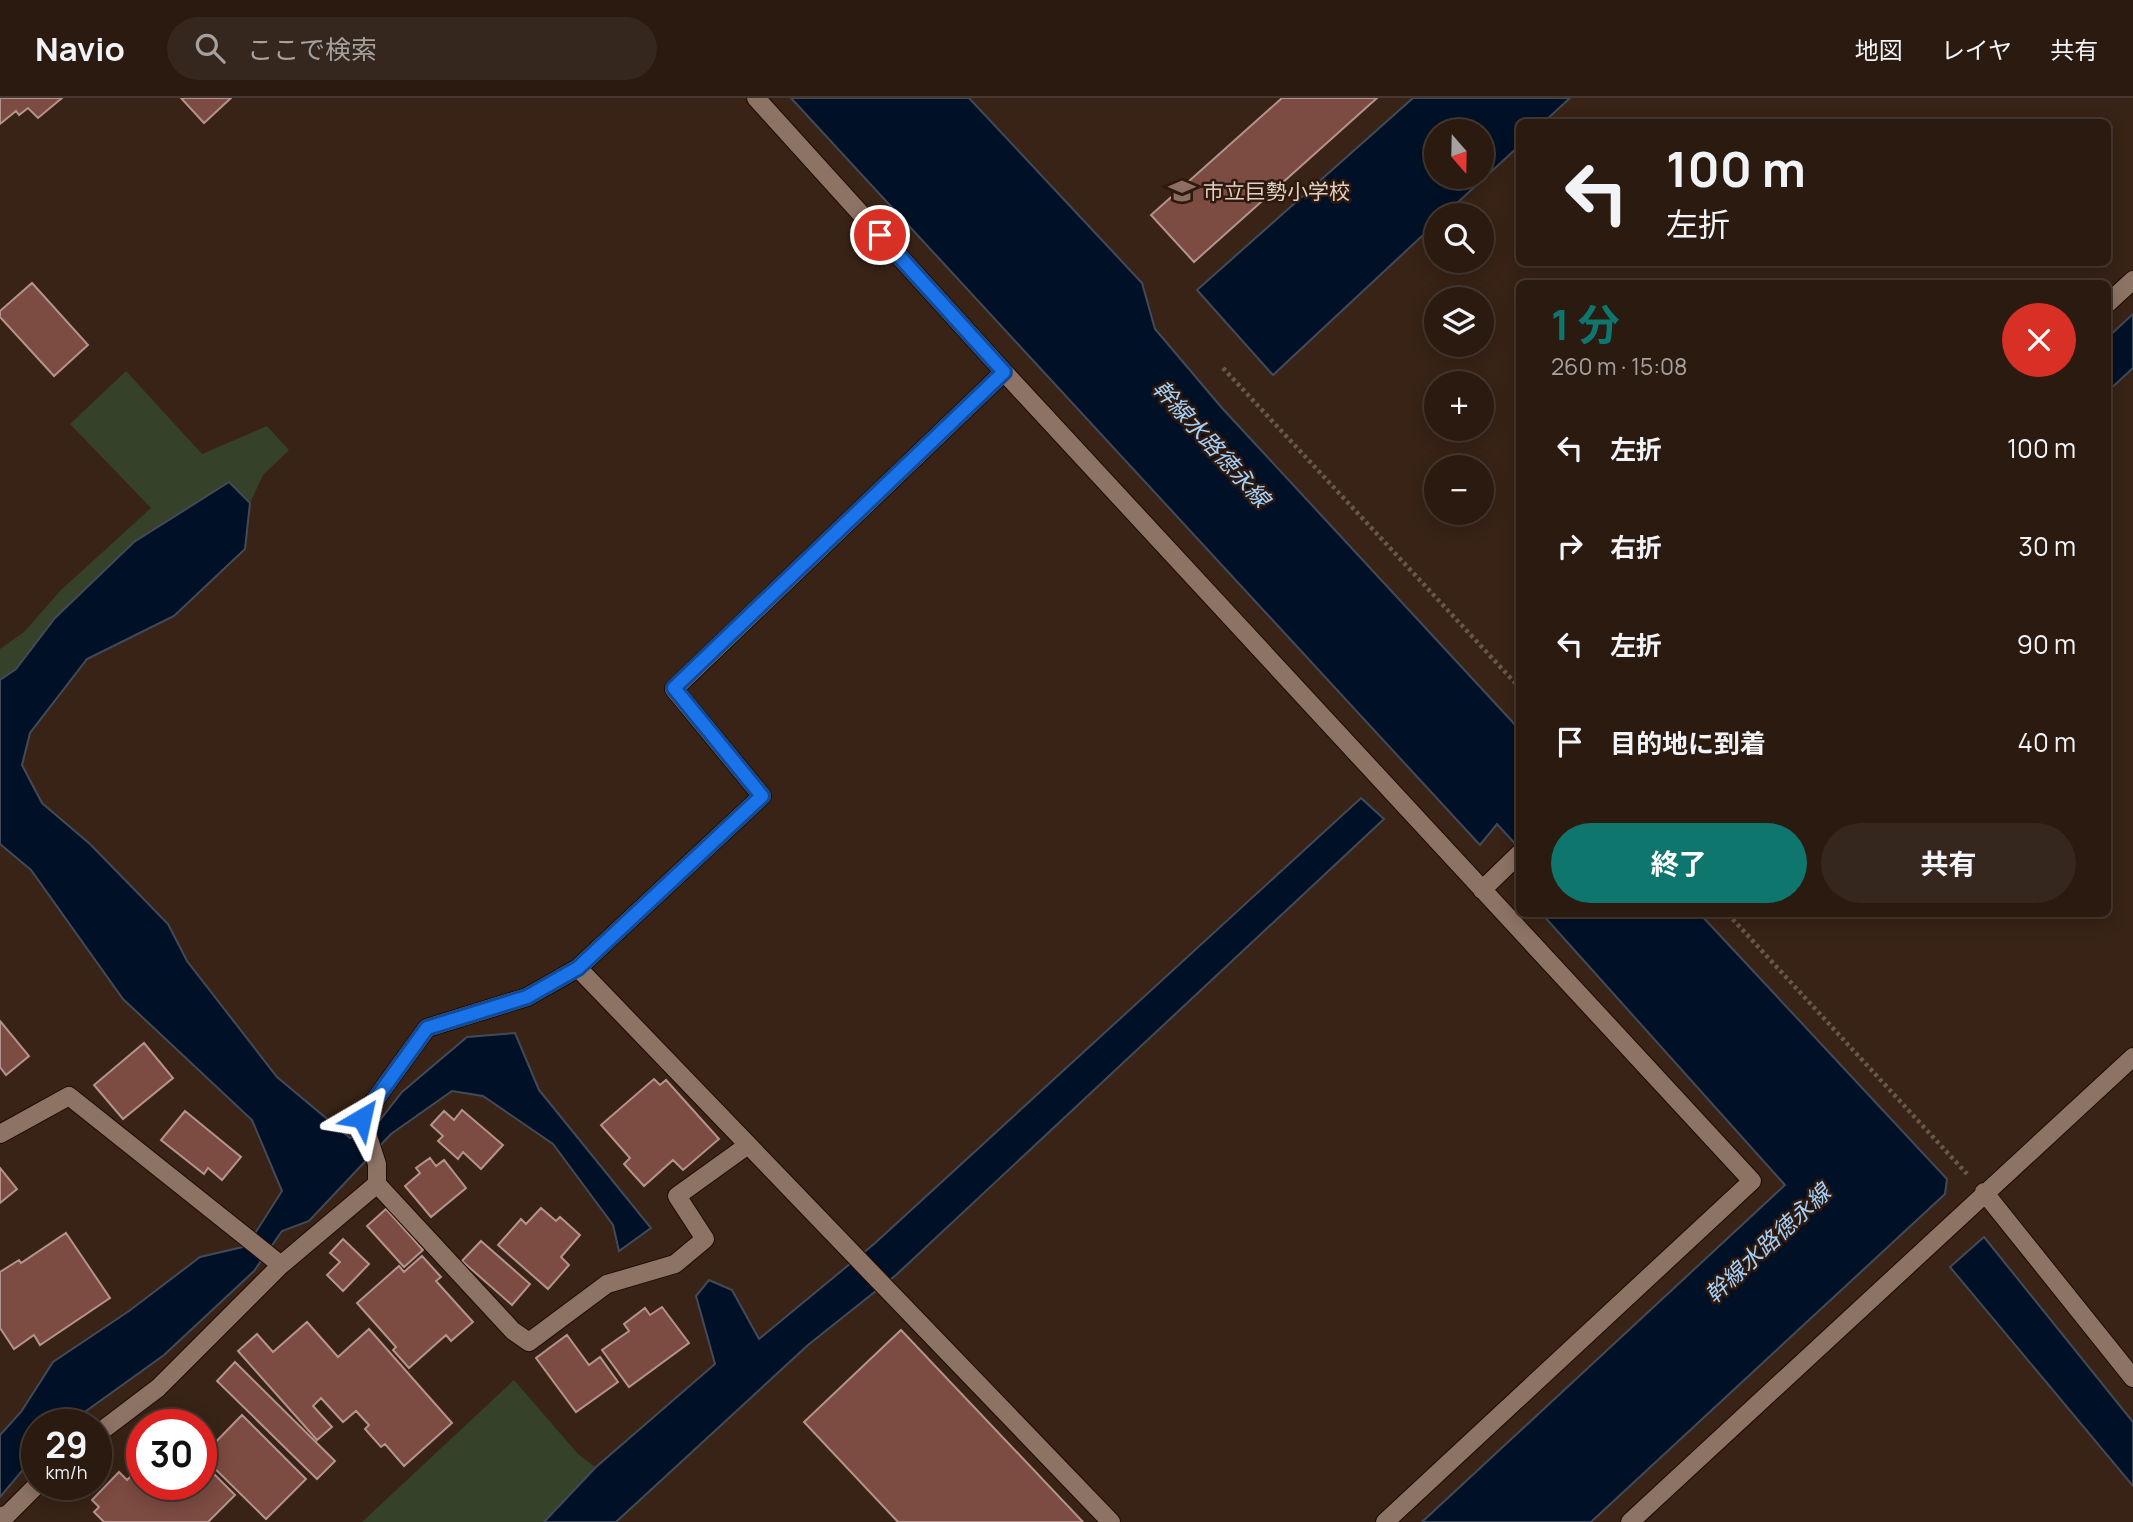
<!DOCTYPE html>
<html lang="ja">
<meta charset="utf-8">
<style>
:root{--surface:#2a1a10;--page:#36271e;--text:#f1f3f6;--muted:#a5a19f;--line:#463830;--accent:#0f766e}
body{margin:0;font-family:Manrope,"Noto Sans JP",sans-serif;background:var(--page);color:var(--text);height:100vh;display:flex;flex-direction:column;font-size:26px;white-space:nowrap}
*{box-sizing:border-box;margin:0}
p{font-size:23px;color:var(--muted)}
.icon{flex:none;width:38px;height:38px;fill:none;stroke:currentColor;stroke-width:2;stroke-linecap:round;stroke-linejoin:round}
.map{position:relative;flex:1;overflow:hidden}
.side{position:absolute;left:1516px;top:182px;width:595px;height:637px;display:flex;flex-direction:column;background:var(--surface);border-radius:10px;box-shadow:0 4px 18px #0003,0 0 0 2px var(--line)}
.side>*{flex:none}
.hud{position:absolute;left:1516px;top:21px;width:595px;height:147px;border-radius:10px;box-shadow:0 4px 18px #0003,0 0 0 2px var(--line);background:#2a1a10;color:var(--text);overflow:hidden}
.needle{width:46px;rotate:160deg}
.fabs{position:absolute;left:1424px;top:21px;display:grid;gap:14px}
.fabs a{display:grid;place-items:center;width:70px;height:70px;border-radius:50%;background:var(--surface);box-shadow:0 4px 18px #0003,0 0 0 2px var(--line);font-size:35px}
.speed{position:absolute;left:21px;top:1311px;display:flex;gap:14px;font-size:35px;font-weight:700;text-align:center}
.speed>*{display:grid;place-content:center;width:91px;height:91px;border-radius:50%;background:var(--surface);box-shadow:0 4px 18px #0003,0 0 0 2px var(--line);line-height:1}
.speed small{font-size:18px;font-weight:400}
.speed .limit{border:10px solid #d22;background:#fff;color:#111}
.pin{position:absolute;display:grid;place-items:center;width:60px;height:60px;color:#fff;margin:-30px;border:4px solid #fff;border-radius:50%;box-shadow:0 2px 7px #0007}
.me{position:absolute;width:77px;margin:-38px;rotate:36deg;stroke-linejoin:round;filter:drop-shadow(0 0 5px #0008)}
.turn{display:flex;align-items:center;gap:24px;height:147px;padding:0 35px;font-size:32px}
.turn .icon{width:91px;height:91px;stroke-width:2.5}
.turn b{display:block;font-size:49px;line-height:60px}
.round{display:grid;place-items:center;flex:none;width:74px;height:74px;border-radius:37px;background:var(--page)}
.summary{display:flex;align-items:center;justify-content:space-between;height:119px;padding:0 35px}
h1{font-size:42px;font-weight:700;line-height:52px;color:var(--accent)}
.primary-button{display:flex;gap:14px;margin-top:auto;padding:14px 35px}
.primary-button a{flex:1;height:80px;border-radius:42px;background:var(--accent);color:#fff;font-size:28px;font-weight:700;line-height:80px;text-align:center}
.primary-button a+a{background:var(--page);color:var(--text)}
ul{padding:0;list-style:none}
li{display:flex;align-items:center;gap:21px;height:98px;padding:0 35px}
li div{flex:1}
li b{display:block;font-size:26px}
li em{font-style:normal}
header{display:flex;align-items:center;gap:42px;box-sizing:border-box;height:98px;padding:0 35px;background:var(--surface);border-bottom:2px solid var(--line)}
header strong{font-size:33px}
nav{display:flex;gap:38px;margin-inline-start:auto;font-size:24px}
.search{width:490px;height:63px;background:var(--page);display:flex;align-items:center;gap:18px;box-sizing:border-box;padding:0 24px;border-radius:38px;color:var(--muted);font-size:26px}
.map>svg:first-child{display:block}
.green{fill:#354128}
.water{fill:#001127;stroke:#434a57;stroke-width:2;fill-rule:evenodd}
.building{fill:#7c4b41;stroke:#b3938c;stroke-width:2}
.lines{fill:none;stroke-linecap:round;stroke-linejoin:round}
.street-casing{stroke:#1e0b02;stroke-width:20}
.path{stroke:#6a574c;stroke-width:4.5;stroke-dasharray:3.5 3.5;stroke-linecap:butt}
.street{stroke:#8d7364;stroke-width:18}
.route-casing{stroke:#114b97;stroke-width:18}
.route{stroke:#1a73e8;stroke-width:12}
.labels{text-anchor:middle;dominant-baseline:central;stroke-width:5;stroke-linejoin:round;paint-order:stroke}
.poi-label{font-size:21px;fill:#dfd0c8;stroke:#2e190c;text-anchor:start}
.water-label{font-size:23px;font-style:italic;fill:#a3d1fe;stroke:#2e190c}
</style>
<header>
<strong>Navio</strong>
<div class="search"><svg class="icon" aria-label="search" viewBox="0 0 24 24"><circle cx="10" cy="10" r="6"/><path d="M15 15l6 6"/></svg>ここで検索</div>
<nav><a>地図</a><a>レイヤ</a><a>共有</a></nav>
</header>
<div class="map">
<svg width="2133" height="1424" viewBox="0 0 2133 1424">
<rect width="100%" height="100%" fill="#382316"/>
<!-- green -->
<path class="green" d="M 126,273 L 202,356 L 267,328 L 289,352 L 263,377 L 250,405 L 229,385 L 134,444 L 55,520 L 16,571 L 0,582 L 0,551 L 24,534 L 61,492 L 151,410 L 70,326 Z
M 514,1282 L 578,1356 L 595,1369 L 550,1419 L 544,1424 L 362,1424 Z"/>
<!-- water -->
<path class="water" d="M 791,0 L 969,0 L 1142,185 L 1155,231 L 1222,310 L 1519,631 L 1519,750 L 1497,726 L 1480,747 Z
M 1413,0 L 1570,0 L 1544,24 L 1519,24 L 1519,48 L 1444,117 L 1437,117 L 1437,124 L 1273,277 L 1197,192 ZM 1437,33 L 1482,33 L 1482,79 L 1437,79 Z
M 2133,216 L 2133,270 L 2107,294 L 2107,240 Z
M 229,384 L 250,405 L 245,451 L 174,518 L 87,561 L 30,635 L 22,667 L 42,705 L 90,746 L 168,826 L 187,863 L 277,979 L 350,1040 L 380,1022 L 402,994 L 467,939 L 515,935 L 539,992 L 651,1130 L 619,1153 L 613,1127 L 553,1046 L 483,998 L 452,993 L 391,1036 L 309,1123 L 282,1133 L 254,1173 L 164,1257 L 68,1326 L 37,1326 L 37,1355 L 0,1399 L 0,1337 L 21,1314 L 53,1264 L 129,1213 L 200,1159 L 247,1148 L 282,1093 L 252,1022 L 123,901 L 31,772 L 0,746 L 0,582 L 16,571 L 55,520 L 134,444 Z
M 1361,700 L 1384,721 L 896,1177 L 808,1247 L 616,1424 L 544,1424 L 596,1369 L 715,1266 L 696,1198 L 709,1182 L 732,1192 L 759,1241 L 874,1146 Z
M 1542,816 L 1700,816 L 1947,1081 L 1945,1096 L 1591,1424 L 1422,1424 L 1785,1087 Z
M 1984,1139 L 2133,1324 L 2133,1388 L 1950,1169 Z"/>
<!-- building -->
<path class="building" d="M 0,0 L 62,0 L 38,20 L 28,10 L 19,17 L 16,13 L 0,26 Z
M 181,0 L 231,0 L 204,25 Z
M 1282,0 L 1377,0 L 1194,164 L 1151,117 Z
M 32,185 L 88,247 L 54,278 L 0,219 L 0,213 Z
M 0,923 L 29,958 L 6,977 L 0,969 Z
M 144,945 L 173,980 L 123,1021 L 94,987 Z
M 654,981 L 660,987 L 666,982 L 719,1041 L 683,1072 L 673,1062 L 644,1088 L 624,1066 L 630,1060 L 601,1027 Z
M 462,1012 L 503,1047 L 481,1071 L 463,1054 L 458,1061 L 438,1043 L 443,1038 L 431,1027 L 444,1013 L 454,1022 Z
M 185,1013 L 241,1059 L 222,1082 L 208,1070 L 204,1076 L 161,1042 Z
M 430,1060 L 436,1068 L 444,1062 L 466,1090 L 431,1119 L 405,1088 L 420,1075 L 416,1070 Z
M 0,1070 L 17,1091 L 0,1105 Z
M 541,1110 L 556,1123 L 560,1119 L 580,1137 L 561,1159 L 569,1167 L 548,1191 L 498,1147 L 521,1121 L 526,1126 Z
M 386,1111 L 423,1152 L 404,1169 L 367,1128 Z
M 66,1135 L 110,1200 L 40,1247 L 34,1237 L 14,1251 L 0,1230 L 0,1174 L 19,1162 L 21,1165 Z
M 343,1141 L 369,1166 L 343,1193 L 327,1177 L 340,1164 L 330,1155 Z
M 481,1143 L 530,1186 L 512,1207 L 462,1163 Z
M 422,1158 L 441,1179 L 436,1183 L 473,1224 L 451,1243 L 446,1237 L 409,1270 L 393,1252 L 396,1249 L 357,1205 L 399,1168 L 404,1174 Z
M 662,1209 L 689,1245 L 629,1289 L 602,1252 L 629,1233 L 624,1226 L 645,1210 L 650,1217 Z
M 307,1224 L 338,1259 L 369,1231 L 452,1325 L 404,1368 L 385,1346 L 381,1349 L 365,1331 L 369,1327 L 356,1313 L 343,1324 L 321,1300 L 313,1308 L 332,1329 L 317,1342 L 238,1253 L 257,1236 L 273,1254 Z
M 901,1232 L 1083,1424 L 898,1424 L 804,1324 Z
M 567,1237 L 589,1267 L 600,1259 L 618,1284 L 576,1314 L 536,1260 Z
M 235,1264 L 335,1363 L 317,1381 L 217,1283 Z
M 242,1317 L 306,1381 L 266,1421 L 202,1358 Z
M 201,1363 L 235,1397 L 208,1424 L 104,1424 L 94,1414 L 99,1409 L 92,1402 L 119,1374 L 127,1382 L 137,1372 L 140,1375 L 142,1374 L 142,1386 L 201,1386 Z"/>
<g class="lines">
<!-- street casing -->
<g class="street-casing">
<path id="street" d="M 756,0 L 1004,274 L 1752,1083 L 1385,1424
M 2107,206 L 2133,182
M 1482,792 L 1519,756
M 578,870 L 1111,1424
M 0,1036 L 69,998 L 281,1167
M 377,1086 L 513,1233 L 529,1244 L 607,1186 L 675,1166 L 705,1141 L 677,1098 L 748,1047
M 1984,1094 L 2133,1280
M 96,1337 L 158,1290 L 281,1167 L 377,1086 L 377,1066 L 362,1020 L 427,930 L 527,899 L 578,870 L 762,698 L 674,591 L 1004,274
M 0,1418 L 7,1417 L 38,1386
M 1630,1424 L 2133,959"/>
</g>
<!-- path -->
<path class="path" d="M 1223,270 L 1519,589
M 1728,816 L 1967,1076"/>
<!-- street -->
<use href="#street" class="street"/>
</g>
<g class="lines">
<!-- route casing -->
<g class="route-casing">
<path id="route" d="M 362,1020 L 427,930 L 527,899 L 578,870 L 762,698 L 674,590 L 1004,274 L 880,137"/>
</g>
<!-- route -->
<use href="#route" class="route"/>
</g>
<!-- icons -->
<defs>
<g id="school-bare" transform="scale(2.1)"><path d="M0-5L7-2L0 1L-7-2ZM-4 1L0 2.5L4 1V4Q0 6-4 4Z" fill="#8d6e63" stroke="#2e190c" stroke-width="2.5" paint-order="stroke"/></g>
</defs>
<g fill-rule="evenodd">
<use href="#school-bare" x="1182" y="93"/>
</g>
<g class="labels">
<!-- poi labels -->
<g class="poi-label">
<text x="1203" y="93">市立巨勢小学校</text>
</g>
<!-- water labels -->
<g class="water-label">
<text transform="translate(1212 345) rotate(48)">幹線水路徳永線</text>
<text transform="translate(1767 1145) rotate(-43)">幹線水路徳永線</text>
</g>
</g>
</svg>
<div class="fabs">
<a><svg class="needle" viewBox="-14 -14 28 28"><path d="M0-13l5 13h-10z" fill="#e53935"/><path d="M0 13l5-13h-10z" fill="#a5a19f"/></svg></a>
<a><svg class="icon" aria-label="search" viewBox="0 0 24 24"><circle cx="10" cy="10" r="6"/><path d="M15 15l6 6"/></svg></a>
<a><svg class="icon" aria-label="layers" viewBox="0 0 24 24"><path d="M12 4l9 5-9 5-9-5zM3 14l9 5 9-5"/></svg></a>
<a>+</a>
<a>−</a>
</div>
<div class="speed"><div>29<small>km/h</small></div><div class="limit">30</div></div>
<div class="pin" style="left:880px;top:137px;background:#d93025"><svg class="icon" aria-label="arrive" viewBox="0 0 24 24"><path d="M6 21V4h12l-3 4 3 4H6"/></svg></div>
<svg class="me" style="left:362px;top:1020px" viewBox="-20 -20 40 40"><path d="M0-17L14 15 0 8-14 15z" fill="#1a73e8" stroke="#fff" stroke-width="4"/></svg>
<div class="hud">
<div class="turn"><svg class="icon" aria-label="left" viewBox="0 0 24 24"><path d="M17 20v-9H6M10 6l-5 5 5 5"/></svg><div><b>100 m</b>左折</div></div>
</div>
<section class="side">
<div class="summary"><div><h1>1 分</h1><p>260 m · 15:08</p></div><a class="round" style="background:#d93025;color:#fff"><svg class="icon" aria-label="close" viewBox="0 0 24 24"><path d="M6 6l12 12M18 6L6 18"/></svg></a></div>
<ul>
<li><svg class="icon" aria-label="left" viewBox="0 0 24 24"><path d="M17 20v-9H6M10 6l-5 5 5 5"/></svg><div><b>左折</b></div><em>100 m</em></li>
<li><svg class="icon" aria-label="right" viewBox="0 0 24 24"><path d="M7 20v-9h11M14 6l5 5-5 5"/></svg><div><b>右折</b></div><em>30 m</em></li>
<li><svg class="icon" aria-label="left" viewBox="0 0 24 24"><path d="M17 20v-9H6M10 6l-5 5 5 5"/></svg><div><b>左折</b></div><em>90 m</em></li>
<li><svg class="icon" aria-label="arrive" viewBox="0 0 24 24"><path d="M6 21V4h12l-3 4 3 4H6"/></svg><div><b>目的地に到着</b></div><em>40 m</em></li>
</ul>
<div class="primary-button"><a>終了</a><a>共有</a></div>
</section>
</div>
